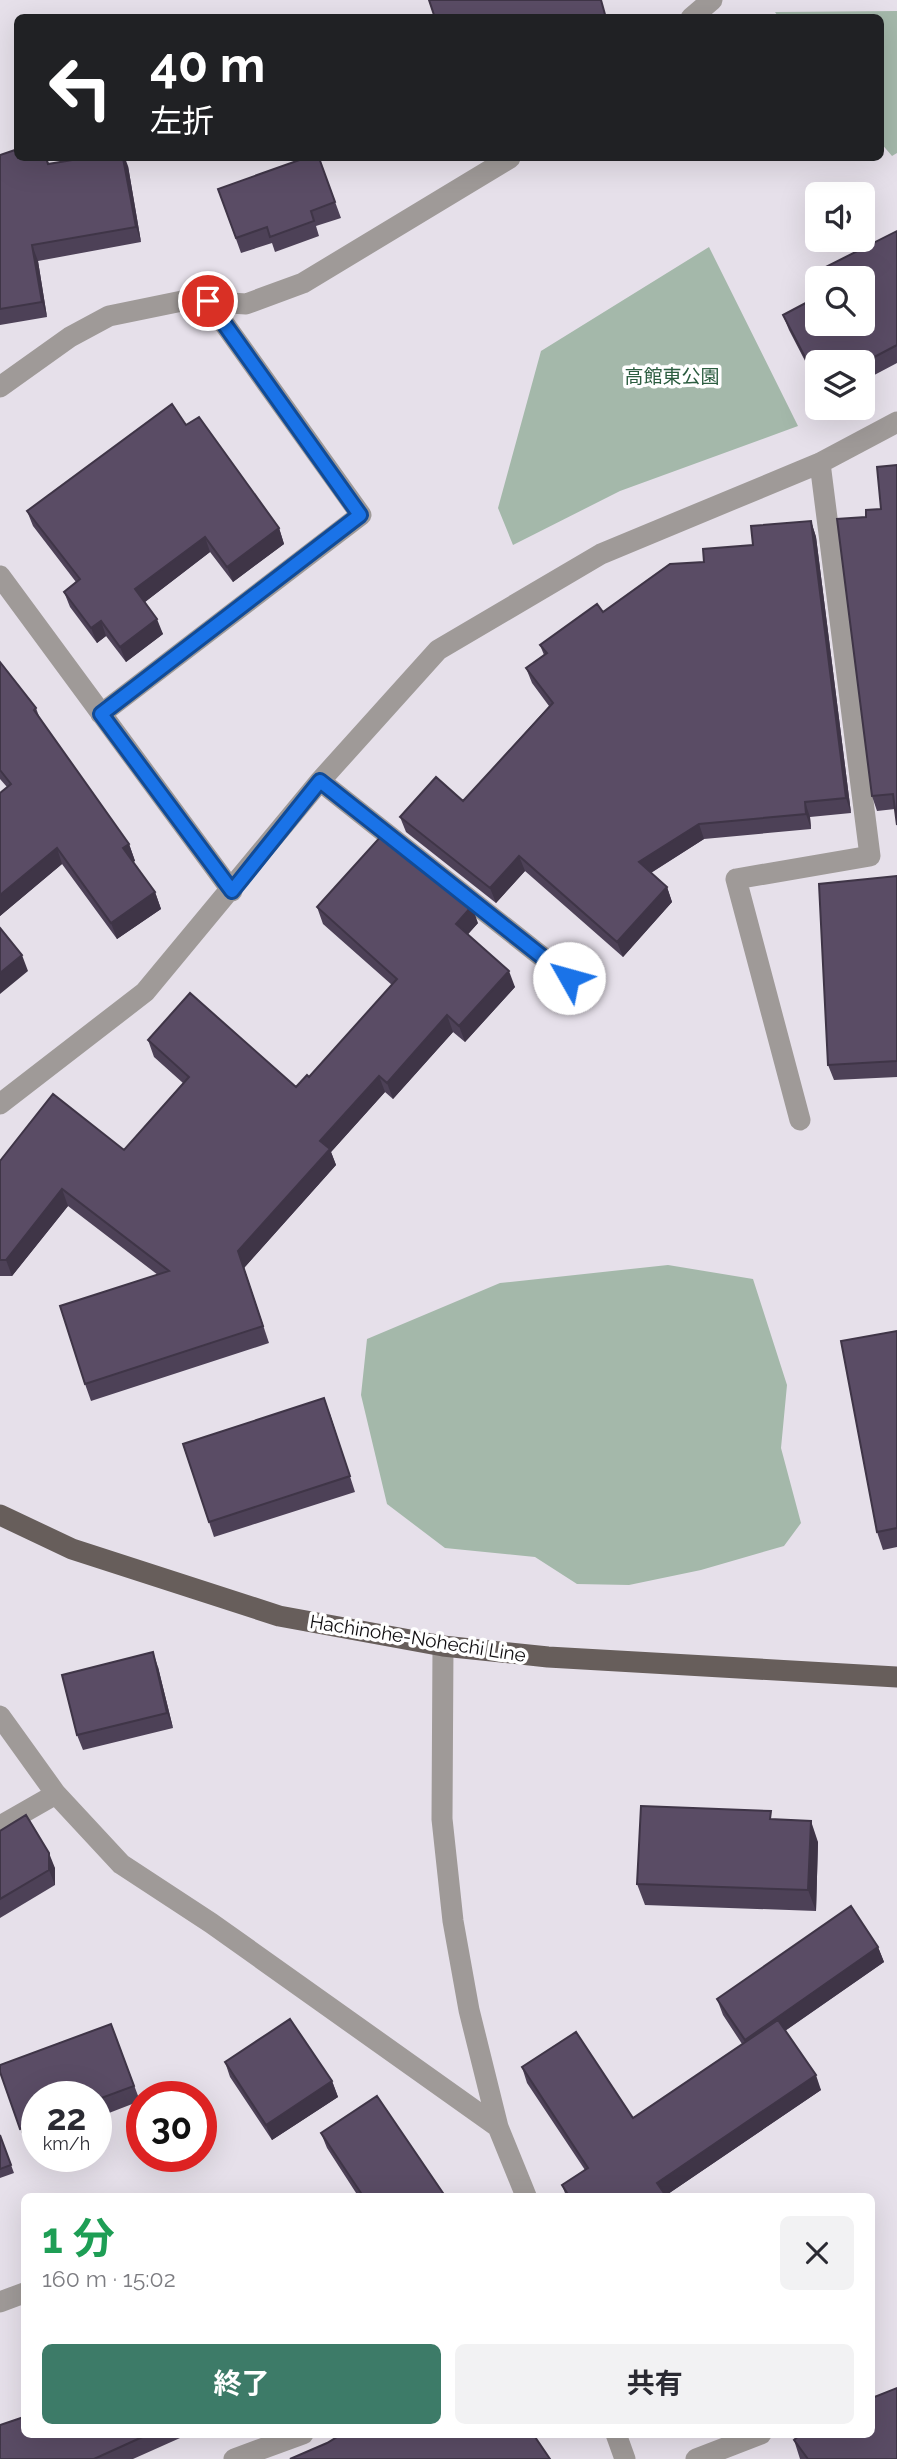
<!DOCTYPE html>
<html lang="ja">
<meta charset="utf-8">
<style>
:root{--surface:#fff;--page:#f2f2f3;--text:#2b2b33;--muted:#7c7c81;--accent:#3d7b68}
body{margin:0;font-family:Raleway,"Noto Sans JP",sans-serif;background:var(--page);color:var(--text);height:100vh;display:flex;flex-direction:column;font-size:26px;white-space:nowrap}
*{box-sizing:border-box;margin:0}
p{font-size:23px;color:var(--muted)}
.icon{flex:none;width:38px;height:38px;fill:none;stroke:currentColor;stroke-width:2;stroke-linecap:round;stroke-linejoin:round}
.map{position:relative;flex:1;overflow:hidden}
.drawer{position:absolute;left:21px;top:2193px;width:854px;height:245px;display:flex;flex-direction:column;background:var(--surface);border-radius:10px;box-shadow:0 7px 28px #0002}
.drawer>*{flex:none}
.guide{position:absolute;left:14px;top:14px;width:870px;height:147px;border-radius:10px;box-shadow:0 7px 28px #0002;background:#202124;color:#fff;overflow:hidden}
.buttons{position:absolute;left:805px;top:182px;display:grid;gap:14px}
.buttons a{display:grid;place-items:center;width:70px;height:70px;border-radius:10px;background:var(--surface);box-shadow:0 7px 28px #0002;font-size:35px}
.speed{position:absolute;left:21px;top:2081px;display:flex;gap:14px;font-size:35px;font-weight:700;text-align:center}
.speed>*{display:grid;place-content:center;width:91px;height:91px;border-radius:50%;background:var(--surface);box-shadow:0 7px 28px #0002;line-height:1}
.speed small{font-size:18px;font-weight:400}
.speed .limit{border:10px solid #d22;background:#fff;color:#111}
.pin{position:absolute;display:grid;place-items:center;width:60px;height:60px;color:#fff;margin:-30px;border:4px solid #fff;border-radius:50%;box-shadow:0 2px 7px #0007}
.me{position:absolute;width:77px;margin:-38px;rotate:308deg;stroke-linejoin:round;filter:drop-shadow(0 0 5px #0008)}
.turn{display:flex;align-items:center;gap:24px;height:147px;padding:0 21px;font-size:32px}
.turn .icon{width:91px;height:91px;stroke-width:2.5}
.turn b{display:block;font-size:49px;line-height:60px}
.round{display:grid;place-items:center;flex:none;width:74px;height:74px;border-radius:10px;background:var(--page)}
.overview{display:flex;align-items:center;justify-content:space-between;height:119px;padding:0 21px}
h1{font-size:42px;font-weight:700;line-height:52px;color:#1e9e55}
.primary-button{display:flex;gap:14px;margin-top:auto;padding:14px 21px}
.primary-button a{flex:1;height:80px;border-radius:10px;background:var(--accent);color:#fff;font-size:28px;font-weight:700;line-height:80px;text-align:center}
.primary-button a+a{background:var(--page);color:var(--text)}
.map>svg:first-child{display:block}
.green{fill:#a4b8aa}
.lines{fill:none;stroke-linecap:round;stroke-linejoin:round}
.minor{stroke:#9f9a98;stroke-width:21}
.primary{stroke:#675e5b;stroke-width:21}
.wall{fill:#4d4157;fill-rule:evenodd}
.shaded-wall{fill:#3f3547}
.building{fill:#5a4c65;stroke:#3f3547;stroke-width:2}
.route-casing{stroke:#114b97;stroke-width:18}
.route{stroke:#1a73e8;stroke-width:12}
.labels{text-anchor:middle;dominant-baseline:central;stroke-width:7;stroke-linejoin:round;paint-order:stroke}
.park-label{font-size:19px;fill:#2c5d40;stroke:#fff}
.street-label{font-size:19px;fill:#0f0d10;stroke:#fff}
</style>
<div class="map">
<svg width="897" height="2459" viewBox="0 0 897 2459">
<rect width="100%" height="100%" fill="#e6e0ea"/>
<!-- green -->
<path class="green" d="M 897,11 L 897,153 L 892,156 L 880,142 L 880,18 L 779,18 L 775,12 Z
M 709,247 L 798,426 L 620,491 L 513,545 L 498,508 L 541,351 Z
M 668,1265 L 753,1279 L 787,1385 L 781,1448 L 801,1523 L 784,1546 L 701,1570 L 629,1585 L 577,1584 L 535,1557 L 445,1548 L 387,1504 L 361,1395 L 367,1339 L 500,1283 Z"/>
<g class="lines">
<!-- minor -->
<path class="minor" d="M 691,18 L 712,0
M 0,387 L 70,337 L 109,316 L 187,300 L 246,304 L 303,283 L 510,158
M 0,576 L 232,891
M 101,714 L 361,515 L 208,301
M 320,781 L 569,978
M 0,1104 L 145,992 L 320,781 L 438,650 L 601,554 L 820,463 L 897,422
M 800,1120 L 736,879 L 870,856 L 820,463
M 443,1646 L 442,1819 L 453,1921 L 469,2010 L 498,2127 L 526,2196
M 0,1716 L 56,1794 L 121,1864 L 211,1923 L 498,2127
M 0,1826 L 56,1794
M 0,2302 L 24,2293
M 616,2434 L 625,2459
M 234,2459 L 303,2434
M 696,2459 L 761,2434"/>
<!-- primary -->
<path class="primary" d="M 0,1515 L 72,1549 L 279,1616 L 443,1646 L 548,1657 L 897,1677"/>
</g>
<!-- wall -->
<path class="wall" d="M 0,154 L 18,158 L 47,158 L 49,164 L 128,166 L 141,242 L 38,261 L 47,317 L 0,325 Z
M 319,158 L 341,218 L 316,226 L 319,236 L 275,252 L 272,243 L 241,253 L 218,189 Z
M 897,231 L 897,363 L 863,381 L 863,362 L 817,362 L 817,384 L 789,330 L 783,315 L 817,297 L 808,276 ZM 817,278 L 863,324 L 817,324 Z
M 186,425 L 279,528 L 284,544 L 233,582 L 210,552 L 145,602 L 163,634 L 126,662 L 106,636 L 97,643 L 70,607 L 64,592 L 76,582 L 33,526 L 27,511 Z
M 897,465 L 895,809 L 877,811 L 872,796 L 866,517 L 881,509 Z
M 811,521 L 816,537 L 851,813 L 810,817 L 811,829 L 704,839 L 651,873 L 667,887 L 672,902 L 623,957 L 525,871 L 496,903 L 406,832 L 400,817 L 463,801 L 549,706 L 532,683 L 526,668 L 544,655 L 540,645 L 603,612 L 704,562 L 753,545 Z
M 0,662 L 36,708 L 40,719 L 129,844 L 135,861 L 133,862 L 155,892 L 161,909 L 117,939 L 62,864 L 0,916 L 0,793 L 7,787 L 0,779 Z
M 897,876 L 897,1077 L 834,1080 L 828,1065 Z
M 317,907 L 478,923 L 468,934 L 515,987 L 465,1042 L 453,1032 L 393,1099 L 385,1092 L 331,1152 L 336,1165 L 244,1268 L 269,1343 L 91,1401 L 85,1384 L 158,1275 L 68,1206 L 12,1276 L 0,1276 L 0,1161 L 124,1150 L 183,1083 L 154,1057 L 148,1040 L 296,1087 L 309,1077 L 392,985 L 323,924 Z
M 897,1331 L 897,1547 L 883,1550 L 877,1532 Z
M 330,1414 L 355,1492 L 214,1537 L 209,1522 Z
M 158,1667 L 173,1728 L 83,1750 L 77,1735 Z
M 774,1820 L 818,1842 L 816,1911 L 645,1905 L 637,1884 Z
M 0,1831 L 55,1868 L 55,1885 L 0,1918 Z
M 878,1947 L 884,1962 L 785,2031 L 821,2090 L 665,2196 L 566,2196 L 562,2185 L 585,2170 L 527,2083 L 522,2067 L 633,2118 L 742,2044 L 723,2015 L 717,1999 Z
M 111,2024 L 140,2101 L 96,2118 L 96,2096 L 37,2096 L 37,2140 L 26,2145 L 0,2072 Z
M 225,2062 L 332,2081 L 338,2097 L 272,2140 L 230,2077 Z
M 321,2133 L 445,2196 L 358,2196 L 327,2148 Z
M 0,2135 L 14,2173 L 0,2178 Z
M 24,2434 L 189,2434 L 133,2459 L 0,2459 Z
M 794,2440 L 897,2459 L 800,2459 Z"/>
<!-- shaded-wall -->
<path class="shaded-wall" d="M 123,158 L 125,158 L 128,166 L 141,242 L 136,227 Z
M 32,245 L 38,261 L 47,317 L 42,302 Z
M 811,521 L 816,537 L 851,813 L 846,798 Z
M 279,528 L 284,544 L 233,582 L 227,567 Z
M 205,537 L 210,552 L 141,605 L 135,589 Z
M 157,619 L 163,634 L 126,662 L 120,647 Z
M 101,621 L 106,636 L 97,643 L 91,628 Z
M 805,802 L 810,817 L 811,829 L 806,814 Z
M 699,824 L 704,839 L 644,877 L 639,862 Z
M 129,844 L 135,861 L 129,864 L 123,848 Z
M 57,848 L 62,864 L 0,916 L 0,895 Z
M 519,856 L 525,871 L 496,903 L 490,888 Z
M 667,887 L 672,902 L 623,957 L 617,942 Z
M 155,892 L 161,909 L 117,939 L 111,923 Z
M 472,906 L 478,923 L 462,941 L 456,924 Z
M 22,955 L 28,971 L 0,994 L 0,973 Z
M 509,971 L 515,987 L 465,1042 L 459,1026 Z
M 447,1015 L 453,1032 L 393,1099 L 387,1083 Z
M 379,1076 L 385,1092 L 331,1152 L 336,1165 L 244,1268 L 269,1343 L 238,1251 L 320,1141 Z
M 62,1189 L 68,1206 L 12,1276 L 6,1260 Z
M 153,1652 L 158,1667 L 173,1728 L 167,1713 Z
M 811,1821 L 818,1842 L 816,1911 L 808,1890 Z
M 49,1853 L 55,1868 L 55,1885 L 49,1870 Z
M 878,1947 L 884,1962 L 750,2055 L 745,2040 Z
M 816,2075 L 821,2090 L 665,2196 L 657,2183 Z
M 332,2081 L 338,2097 L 272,2140 L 266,2125 Z"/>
<!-- building -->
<path class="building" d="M 429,0 L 601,0 L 606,18 L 435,18 Z
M 18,149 L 18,158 L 46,158 L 48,164 L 84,158 L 123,158 L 136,227 L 32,245 L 42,302 L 0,309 L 0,155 Z
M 305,158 L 319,158 L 335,202 L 311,211 L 314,221 L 270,237 L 267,227 L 236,238 L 218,189 Z
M 897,231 L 897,345 L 863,363 L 863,362 L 817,362 L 817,380 L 783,315 L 817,297 L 817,324 L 863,324 L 863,278 L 817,278 L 817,293 L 808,276 Z
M 172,404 L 186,425 L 199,417 L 279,528 L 227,567 L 205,537 L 135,589 L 157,619 L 120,647 L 101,621 L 91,628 L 64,592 L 80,579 L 27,511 Z
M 897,465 L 897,825 L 893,794 L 872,796 L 837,519 L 866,517 L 866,510 L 881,509 L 877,467 Z
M 811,521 L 846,798 L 805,802 L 806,814 L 699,824 L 639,862 L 667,887 L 617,942 L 519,856 L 490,888 L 400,817 L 436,777 L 463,801 L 553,703 L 526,668 L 547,653 L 540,645 L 597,604 L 603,612 L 670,564 L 704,562 L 703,549 L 753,545 L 751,526 Z
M 0,662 L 36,708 L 34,710 L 129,844 L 123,848 L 155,892 L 111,923 L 57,848 L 0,895 L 0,793 L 11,784 L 0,770 Z
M 382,835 L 472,906 L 456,924 L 509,971 L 459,1026 L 447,1015 L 387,1083 L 379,1076 L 320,1141 L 330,1149 L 238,1251 L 263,1326 L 85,1384 L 60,1306 L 169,1271 L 62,1189 L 6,1260 L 0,1260 L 0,1161 L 53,1094 L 124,1150 L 189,1077 L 148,1040 L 190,993 L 296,1087 L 307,1075 L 309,1077 L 397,979 L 317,907 Z
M 897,876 L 897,1061 L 828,1065 L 819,884 Z
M 0,928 L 22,955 L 0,973 Z
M 897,1331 L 897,1528 L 877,1532 L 841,1341 Z
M 324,1398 L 350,1476 L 209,1522 L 183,1444 Z
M 153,1652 L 167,1713 L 77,1735 L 62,1675 Z
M 641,1806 L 771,1811 L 770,1819 L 811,1821 L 808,1890 L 637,1884 Z
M 26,1815 L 49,1853 L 49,1870 L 0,1899 L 0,1831 Z
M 851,1906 L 878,1947 L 745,2040 L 717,1999 Z
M 290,2019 L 332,2081 L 266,2125 L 225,2062 Z
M 778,2020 L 816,2075 L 657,2183 L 666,2196 L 569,2196 L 562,2185 L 588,2168 L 522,2067 L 576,2032 L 633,2118 Z
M 111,2024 L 134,2086 L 96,2100 L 96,2096 L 37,2096 L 37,2123 L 20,2129 L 0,2072 L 0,2065 Z
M 377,2096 L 445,2196 L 363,2196 L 321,2133 Z
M 0,2135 L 11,2165 L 0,2169 Z
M 897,2388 L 897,2459 L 808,2459 L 794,2440 L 801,2434 L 872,2434 L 872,2398 Z
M 24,2417 L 24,2434 L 149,2434 L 94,2459 L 0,2459 L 0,2425 Z
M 342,2434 L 533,2434 L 550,2459 L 290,2459 L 327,2443 Z"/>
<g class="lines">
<!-- route casing -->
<g class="route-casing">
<path id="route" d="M 208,301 L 360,515 L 101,714 L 232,891 L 320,781 L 569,978"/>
</g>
<!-- route -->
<use href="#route" class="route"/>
</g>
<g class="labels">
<!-- park labels -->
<g class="park-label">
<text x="672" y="376">高館東公園</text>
</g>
<!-- street labels -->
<g class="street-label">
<text transform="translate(418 1638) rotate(9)">Hachinohe-Nohechi Line</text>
</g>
</g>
</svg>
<div class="buttons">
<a><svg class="icon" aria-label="sound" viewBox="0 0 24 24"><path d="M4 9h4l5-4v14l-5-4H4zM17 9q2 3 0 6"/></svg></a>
<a><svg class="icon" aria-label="search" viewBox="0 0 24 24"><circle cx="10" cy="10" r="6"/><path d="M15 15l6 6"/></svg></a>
<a><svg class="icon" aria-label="layers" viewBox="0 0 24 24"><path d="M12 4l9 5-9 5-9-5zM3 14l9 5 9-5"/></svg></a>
</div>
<div class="speed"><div>22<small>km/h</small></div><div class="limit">30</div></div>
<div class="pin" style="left:208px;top:301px;background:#d93025"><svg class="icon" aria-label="arrive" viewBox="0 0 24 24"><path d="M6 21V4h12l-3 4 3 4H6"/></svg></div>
<svg class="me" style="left:569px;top:978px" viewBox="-20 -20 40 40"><circle r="19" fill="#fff"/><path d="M0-13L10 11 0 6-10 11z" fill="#1a73e8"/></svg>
<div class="guide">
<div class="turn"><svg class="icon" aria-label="left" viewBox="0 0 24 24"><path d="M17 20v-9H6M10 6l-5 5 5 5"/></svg><div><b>40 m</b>左折</div></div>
</div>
<section class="drawer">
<div class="overview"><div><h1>1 分</h1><p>160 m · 15:02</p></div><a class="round"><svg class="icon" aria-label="close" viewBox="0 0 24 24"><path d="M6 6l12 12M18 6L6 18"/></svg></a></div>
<div class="primary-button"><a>終了</a><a>共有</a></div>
</section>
</div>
